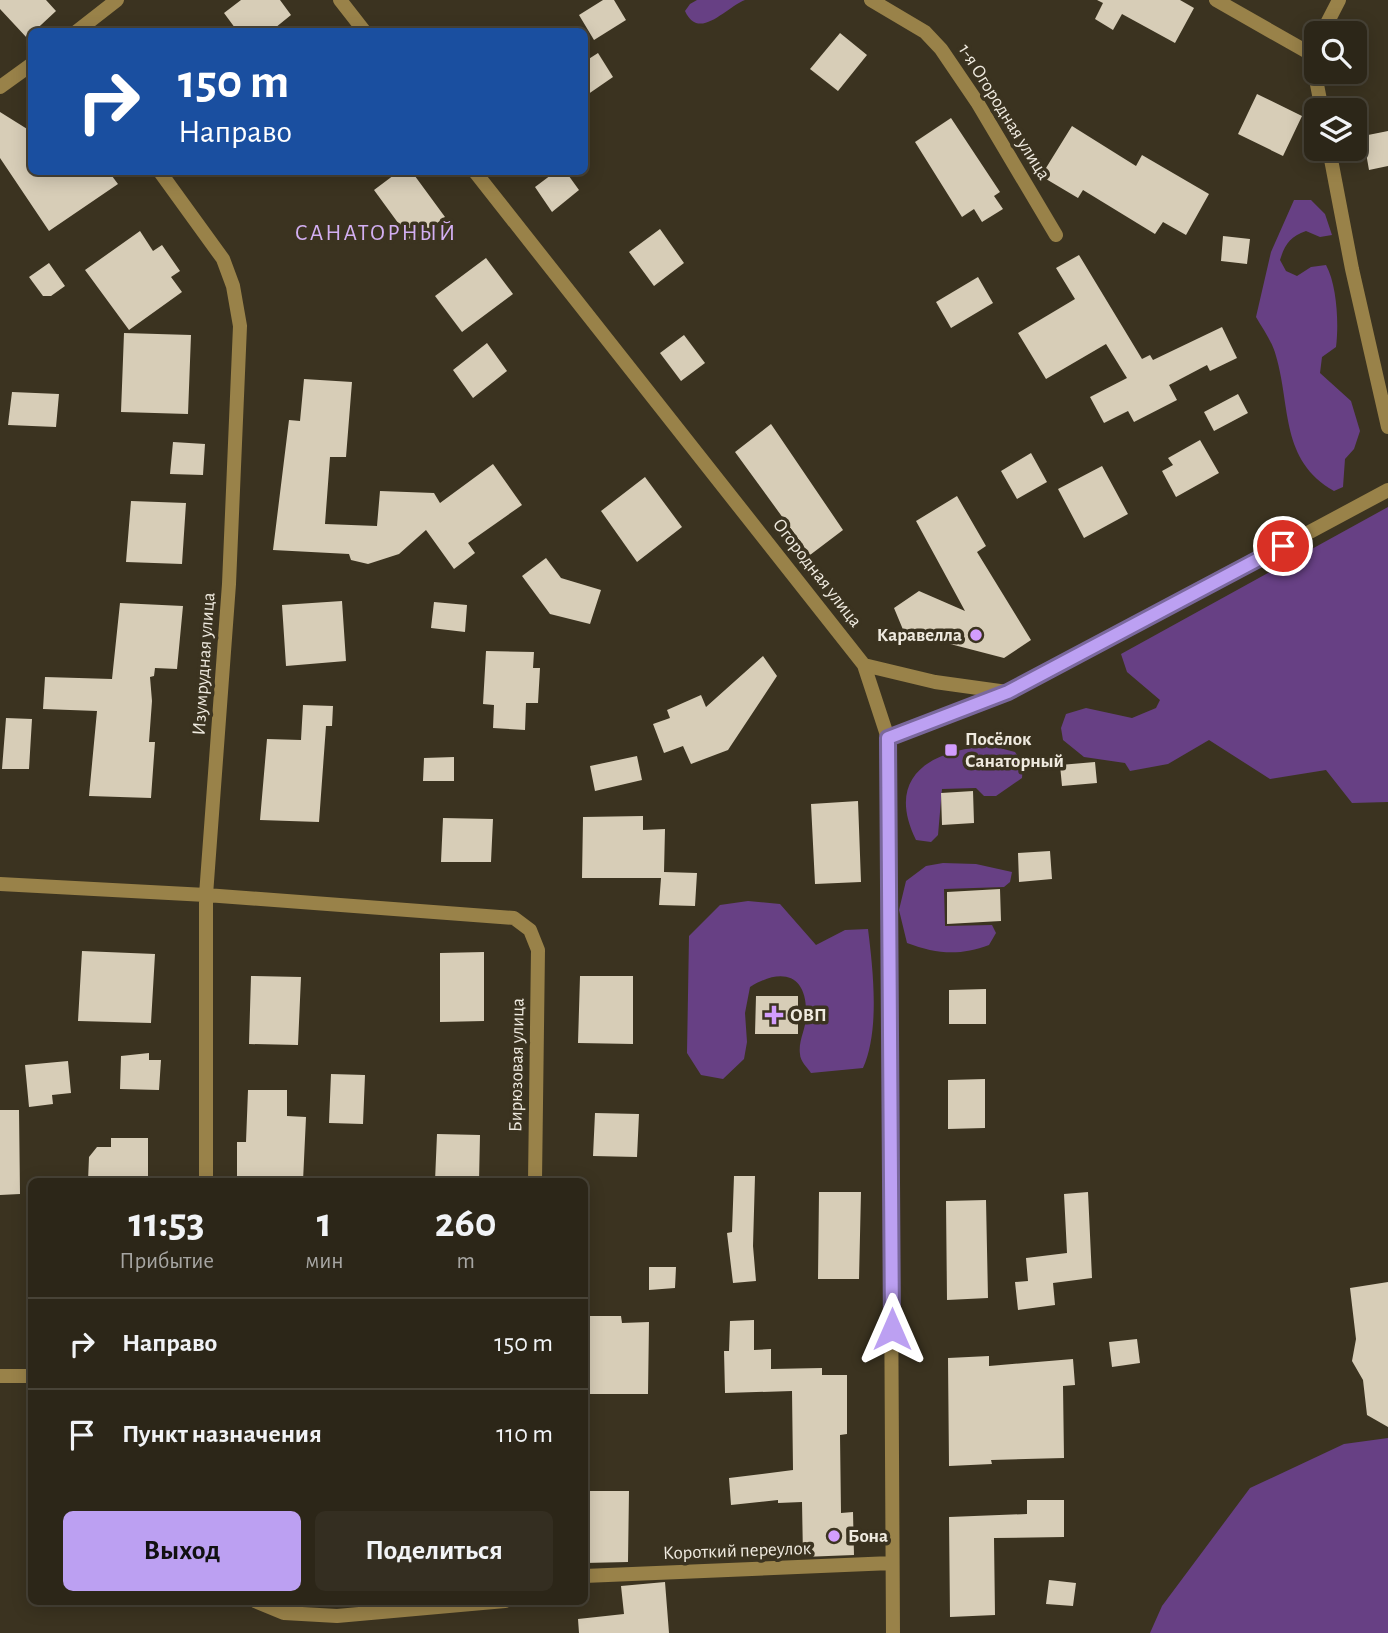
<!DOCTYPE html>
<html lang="ru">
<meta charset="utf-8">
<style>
:root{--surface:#2c2618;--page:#342e21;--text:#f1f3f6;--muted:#a6a5a2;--line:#484337;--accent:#bca0f2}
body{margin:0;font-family:"Alegreya Sans",sans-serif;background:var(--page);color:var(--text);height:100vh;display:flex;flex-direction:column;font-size:26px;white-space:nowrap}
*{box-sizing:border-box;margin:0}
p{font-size:23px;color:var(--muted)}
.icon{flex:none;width:38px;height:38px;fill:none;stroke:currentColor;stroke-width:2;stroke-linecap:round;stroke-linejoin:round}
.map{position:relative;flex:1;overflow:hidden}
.details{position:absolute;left:28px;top:1178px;width:560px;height:427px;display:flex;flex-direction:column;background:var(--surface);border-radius:10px;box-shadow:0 4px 18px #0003,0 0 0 2px var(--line)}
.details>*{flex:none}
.banner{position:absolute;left:28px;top:28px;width:560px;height:147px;border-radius:10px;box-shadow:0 4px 18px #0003,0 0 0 2px var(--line);background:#1a4fa0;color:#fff;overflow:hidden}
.fabs{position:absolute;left:1304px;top:21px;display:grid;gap:14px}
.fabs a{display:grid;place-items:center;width:63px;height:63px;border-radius:10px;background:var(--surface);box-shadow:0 4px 18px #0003,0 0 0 2px var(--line);font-size:35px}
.pin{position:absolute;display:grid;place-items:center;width:60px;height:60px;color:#fff;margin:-30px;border:4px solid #fff;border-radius:50%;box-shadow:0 2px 7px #0007}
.me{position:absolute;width:77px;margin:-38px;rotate:0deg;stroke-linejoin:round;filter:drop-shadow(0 0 5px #0008)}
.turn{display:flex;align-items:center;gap:24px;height:147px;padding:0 35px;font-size:32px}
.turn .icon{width:91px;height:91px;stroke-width:2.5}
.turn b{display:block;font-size:49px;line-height:60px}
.eta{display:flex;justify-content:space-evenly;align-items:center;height:119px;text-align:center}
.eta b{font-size:42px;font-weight:600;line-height:49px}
.primary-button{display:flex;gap:14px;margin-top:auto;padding:14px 35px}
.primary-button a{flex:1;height:80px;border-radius:10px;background:var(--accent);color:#111;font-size:28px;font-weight:600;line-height:80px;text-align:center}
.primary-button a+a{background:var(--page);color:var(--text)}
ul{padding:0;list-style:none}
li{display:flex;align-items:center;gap:21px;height:91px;padding:0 35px;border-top:2px solid var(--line)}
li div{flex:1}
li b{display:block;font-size:26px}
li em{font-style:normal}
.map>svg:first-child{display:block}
.green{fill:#674084}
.building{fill:#d7cdb7}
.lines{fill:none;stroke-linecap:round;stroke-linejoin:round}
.street{stroke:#998249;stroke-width:14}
.route-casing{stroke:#7a689d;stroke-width:18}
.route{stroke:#bca0f2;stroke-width:12}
.poi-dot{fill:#d29dfd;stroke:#3b3320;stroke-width:2.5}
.labels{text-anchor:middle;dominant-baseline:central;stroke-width:7;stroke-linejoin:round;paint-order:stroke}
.street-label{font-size:19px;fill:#efeadf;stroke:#3b3320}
.poi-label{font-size:19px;font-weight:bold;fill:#efeadf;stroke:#3b3320;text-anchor:start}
.quarter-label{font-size:23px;letter-spacing:2px;fill:#d3aff2;stroke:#3b3320}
</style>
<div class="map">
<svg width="1388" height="1633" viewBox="0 0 1388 1633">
<rect width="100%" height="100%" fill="#3b3320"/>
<!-- green -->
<path class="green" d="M 697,0 L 745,0 C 726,7 699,42 685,11 L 690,4 Z
M 1294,200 L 1311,200 L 1325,214 L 1332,235 L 1320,237 L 1306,231 C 1290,237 1285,244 1280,260 L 1286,271 L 1297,276 L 1311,267 L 1326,265 C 1337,285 1339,324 1336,347 L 1322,357 L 1320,373 L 1351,401 L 1360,431 L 1354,449 L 1345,459 L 1343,487 L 1334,491 C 1280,460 1291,407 1276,356 C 1273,343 1263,329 1256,317 L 1271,252 Z
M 1388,507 L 1388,802 L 1352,803 L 1326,770 L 1270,779 L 1209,740 L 1168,764 L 1130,771 L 1125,763 L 1084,757 L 1063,740 L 1061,728 L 1066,714 L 1086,708 L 1132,718 L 1156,708 L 1160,700 L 1127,672 L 1121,654 Z
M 992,746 L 1015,752 L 1023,764 L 1022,778 L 996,796 L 984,796 L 976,788 L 942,789 L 938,835 L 931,842 L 916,840 C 884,775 933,749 992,746 Z
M 943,863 L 976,864 L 1012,872 L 1010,882 L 1004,887 L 944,889 L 945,926 L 992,925 L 996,933 L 989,945 C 960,956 936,954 907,943 L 899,910 L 906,881 L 926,866 Z
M 748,901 L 780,904 L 816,945 L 845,930 L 868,929 C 873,969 880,1031 863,1068 L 811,1073 C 807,1067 800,1061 800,1054 C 798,1041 806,1029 806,1016 C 808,974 782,967 750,987 L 745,1013 L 747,1042 L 744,1059 L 723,1079 L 701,1075 L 687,1053 L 689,936 L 720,905 Z
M 1388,1438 L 1388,1633 L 1150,1633 L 1162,1606 L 1250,1488 L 1344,1444 Z"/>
<!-- building -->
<path class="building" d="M 0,0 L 46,0 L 56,11 L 27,38 L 0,9 Z
M 241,0 L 280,0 L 291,15 L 270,32 L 238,32 L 224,13 Z
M 603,0 L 614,0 L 626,20 L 594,40 L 579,15 Z
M 1097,0 L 1180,0 L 1194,8 L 1175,43 L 1122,14 L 1113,30 L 1095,19 L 1103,3 Z
M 840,33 L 867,55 L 838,91 L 810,69 Z
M 598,53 L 613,77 L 584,97 L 584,62 Z
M 1257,94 L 1302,116 L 1283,156 L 1238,134 Z
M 0,112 L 32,132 L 32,172 L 109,172 L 118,184 L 49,231 L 0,158 Z
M 951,118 L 1000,192 L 994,196 L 1003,209 L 982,222 L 974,209 L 962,217 L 915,142 Z
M 1072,126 L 1136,166 L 1142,155 L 1209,194 L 1186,235 L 1163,222 L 1155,234 L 1083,190 L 1078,198 L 1041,176 Z
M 1388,131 L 1388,166 L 1369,170 L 1363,136 Z
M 398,172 L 412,172 L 445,217 L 412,242 L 374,190 Z
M 555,172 L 566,172 L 579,190 L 552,212 L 535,187 Z
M 660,229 L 684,263 L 654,286 L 629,252 Z
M 140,231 L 153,251 L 162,245 L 180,271 L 171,277 L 182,292 L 129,330 L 85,270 Z
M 1223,236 L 1250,239 L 1247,264 L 1221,261 Z
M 1079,255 L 1142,359 L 1150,355 L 1153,360 L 1222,327 L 1237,358 L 1210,371 L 1207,365 L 1169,385 L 1177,400 L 1134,422 L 1128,411 L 1104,423 L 1090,397 L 1127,378 L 1106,344 L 1046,379 L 1018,333 L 1075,299 L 1056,268 Z
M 486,258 L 513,294 L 462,332 L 435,296 Z
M 49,263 L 65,286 L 51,296 L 43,296 L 29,277 Z
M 978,277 L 993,303 L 951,328 L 936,302 Z
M 124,333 L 191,335 L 188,414 L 121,412 Z
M 684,335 L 705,363 L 681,381 L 660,353 Z
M 487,343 L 507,371 L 473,398 L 453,370 Z
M 304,379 L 352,382 L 346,457 L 330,457 L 325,524 L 377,526 L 380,491 L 434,493 L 440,503 L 493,464 L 522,505 L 468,543 L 475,553 L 454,569 L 426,530 L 399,554 L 368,564 L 351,560 L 349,554 L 273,550 L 289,420 L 300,421 Z
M 12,392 L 59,394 L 56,427 L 8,425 Z
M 1238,394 L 1248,413 L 1214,431 L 1204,412 Z
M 771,424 L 843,530 L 810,555 L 735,452 Z
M 1200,440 L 1219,473 L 1176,497 L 1162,471 L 1173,465 L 1168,458 Z
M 173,442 L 205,444 L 203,475 L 170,474 Z
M 1031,453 L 1047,482 L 1017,499 L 1001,471 Z
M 1102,466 L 1128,514 L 1084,538 L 1058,489 Z
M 645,477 L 682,527 L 637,562 L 601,511 Z
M 957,496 L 986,546 L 977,552 L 1031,640 L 1004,658 L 904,632 L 894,608 L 919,591 L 965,611 L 916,521 Z
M 131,501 L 186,503 L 182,564 L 126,562 Z
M 546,558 L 561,578 L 601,590 L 590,624 L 550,614 L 522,576 Z
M 342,601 L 346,661 L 286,666 L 282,605 Z
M 434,602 L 467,605 L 465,632 L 431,628 Z
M 120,603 L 183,606 L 177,669 L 155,668 L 154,676 L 150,677 L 152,701 L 149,742 L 155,742 L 151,798 L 89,796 L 97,711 L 43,709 L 45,677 L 112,679 Z
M 486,651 L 534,652 L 533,668 L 540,668 L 538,703 L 526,703 L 525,730 L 493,728 L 494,705 L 483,704 Z
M 763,656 L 777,676 L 728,750 L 691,764 L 683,746 L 664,753 L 653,724 L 670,718 L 667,710 L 701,695 L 706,707 Z
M 303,705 L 333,706 L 332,726 L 326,726 L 319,822 L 260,820 L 267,739 L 301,740 Z
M 6,718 L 32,719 L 29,769 L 2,769 Z
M 637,756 L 642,780 L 595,791 L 590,766 Z
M 454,757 L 454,781 L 423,781 L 424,758 Z
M 1095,762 L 1097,783 L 1062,786 L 1060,765 Z
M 973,791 L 974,823 L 942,825 L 941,793 Z
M 858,801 L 861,882 L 815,884 L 811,804 Z
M 643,816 L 643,830 L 665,829 L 664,872 L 697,873 L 695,906 L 659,905 L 661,878 L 582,878 L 583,817 Z
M 443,818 L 493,819 L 491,862 L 441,862 Z
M 1050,851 L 1052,879 L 1019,882 L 1018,853 Z
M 1000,889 L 1001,921 L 947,924 L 947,892 Z
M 82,951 L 155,954 L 151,1023 L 78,1021 Z
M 484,952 L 484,1021 L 440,1022 L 440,953 Z
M 251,976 L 301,977 L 298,1045 L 249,1044 Z
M 580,976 L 633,976 L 633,1044 L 578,1043 Z
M 986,989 L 986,1024 L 949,1024 L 949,990 Z
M 756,996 L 798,996 L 798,1034 L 755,1034 Z
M 149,1053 L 149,1060 L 161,1060 L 159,1090 L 120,1089 L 121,1056 Z
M 68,1061 L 71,1093 L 52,1095 L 53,1104 L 29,1107 L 25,1065 Z
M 331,1074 L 365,1075 L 363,1124 L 329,1123 Z
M 985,1079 L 985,1128 L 948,1129 L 948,1080 Z
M 248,1090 L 287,1090 L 287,1116 L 306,1117 L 303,1181 L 237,1181 L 237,1142 L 246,1142 Z
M 0,1110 L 19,1110 L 20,1194 L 0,1195 Z
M 595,1113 L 639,1114 L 637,1157 L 593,1156 Z
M 437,1134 L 480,1135 L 479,1181 L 435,1181 Z
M 111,1138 L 148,1138 L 148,1181 L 88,1181 L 89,1157 L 97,1147 L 111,1147 Z
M 734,1176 L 755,1176 L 753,1246 L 756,1281 L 733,1283 L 727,1233 L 732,1232 Z
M 819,1192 L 861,1192 L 859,1279 L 818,1279 Z
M 1088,1192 L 1092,1278 L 1053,1283 L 1055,1305 L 1018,1310 L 1015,1282 L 1028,1281 L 1026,1258 L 1067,1253 L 1064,1194 Z
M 986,1200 L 988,1298 L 947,1300 L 946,1201 Z
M 649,1267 L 676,1267 L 675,1288 L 649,1290 Z
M 1388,1282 L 1388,1427 L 1367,1415 L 1363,1380 L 1352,1361 L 1356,1339 L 1350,1288 Z
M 584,1316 L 621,1316 L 622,1323 L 649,1322 L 648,1394 L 584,1394 Z
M 754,1320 L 754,1350 L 771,1349 L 771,1369 L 822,1368 L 822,1375 L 847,1375 L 847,1434 L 840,1435 L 841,1513 L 853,1512 L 854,1555 L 803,1557 L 802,1502 L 778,1503 L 778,1500 L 731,1505 L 729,1478 L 793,1470 L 792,1391 L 725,1393 L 724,1351 L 729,1351 L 730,1321 Z
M 1137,1339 L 1140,1363 L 1112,1367 L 1109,1342 Z
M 989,1356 L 989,1366 L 1073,1359 L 1075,1385 L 1063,1386 L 1064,1458 L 991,1460 L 992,1464 L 949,1466 L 948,1358 Z
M 584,1491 L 629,1491 L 628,1562 L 584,1563 Z
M 1027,1500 L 1064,1500 L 1064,1537 L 994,1538 L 995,1615 L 950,1617 L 949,1517 L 1027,1514 Z
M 1049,1580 L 1076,1583 L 1073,1606 L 1046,1604 Z
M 665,1582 L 669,1633 L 579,1633 L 578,1619 L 624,1614 L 621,1586 Z"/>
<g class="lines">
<!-- street -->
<path class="street" d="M 340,0 L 365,32
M 871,0 L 925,32 L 941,49 L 977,102 L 1056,235
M 1216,0 L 1311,54
M 76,32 L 117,0
M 1322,33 L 1339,0
M 1311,54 L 1322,110
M 0,87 L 32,64
M 1329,149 L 1352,269 L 1388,427
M 160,172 L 223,259 L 233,286 L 240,326 L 229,584 L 206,895 L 206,1181
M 475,172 L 864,665 L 888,738 L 893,1633
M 864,665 L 935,682 L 1007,692
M 888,738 L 1008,692 L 1065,663 L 1388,490
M 0,884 L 206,895 L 514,918 L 530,930 L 538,950 L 535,1181
M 0,1376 L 32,1376
M 584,1576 L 892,1563
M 255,1601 L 284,1613 L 337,1616 L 505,1601"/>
</g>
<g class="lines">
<!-- route casing -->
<g class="route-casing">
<path id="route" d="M 892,1329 L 888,738 L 1008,692 L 1283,546"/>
</g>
<!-- route -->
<use href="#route" class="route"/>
</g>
<!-- markers -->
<g class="poi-dot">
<circle cx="976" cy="635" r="7"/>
<rect x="944" y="743" width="14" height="14" rx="3.5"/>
<path d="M770.5 1004.5h7v7h7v7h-7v7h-7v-7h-7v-7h7z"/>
<circle cx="834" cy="1536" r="7"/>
</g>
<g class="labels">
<!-- street labels -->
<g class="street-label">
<text transform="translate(1004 112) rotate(58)">1-я Огородная улица</text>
<text transform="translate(817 573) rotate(52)">Огородная улица</text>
<text transform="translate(204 664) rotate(-86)">Изумрудная улица</text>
<text transform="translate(517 1065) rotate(-89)">Бирюзовая улица</text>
<text transform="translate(737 1551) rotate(-2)">Короткий переулок</text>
</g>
<!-- poi labels -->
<g class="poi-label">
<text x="962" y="635" text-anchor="end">Каравелла</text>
<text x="965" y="739">Посёлок<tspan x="965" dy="22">Санаторный</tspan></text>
<text x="790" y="1015">ОВП</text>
<text x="848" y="1536">Бона</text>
</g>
<!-- quarter labels -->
<g class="quarter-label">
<text x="376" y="233">САНАТОРНЫЙ</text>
</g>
</g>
</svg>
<div class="fabs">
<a><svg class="icon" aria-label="search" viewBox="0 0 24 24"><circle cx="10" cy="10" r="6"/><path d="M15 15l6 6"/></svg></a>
<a><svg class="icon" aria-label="layers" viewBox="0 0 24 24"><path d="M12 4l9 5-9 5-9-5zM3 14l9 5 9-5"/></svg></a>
</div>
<div class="pin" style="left:1283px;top:546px;background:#d93025"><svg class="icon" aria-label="arrive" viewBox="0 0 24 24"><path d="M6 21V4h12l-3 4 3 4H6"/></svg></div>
<svg class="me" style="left:892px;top:1329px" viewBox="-20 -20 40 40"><path d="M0-17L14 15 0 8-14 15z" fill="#bca0f2" stroke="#fff" stroke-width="4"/></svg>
<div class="banner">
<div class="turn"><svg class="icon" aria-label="right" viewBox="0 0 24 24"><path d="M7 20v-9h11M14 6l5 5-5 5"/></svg><div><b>150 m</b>Направо</div></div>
</div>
<section class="details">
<div class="eta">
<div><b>11:53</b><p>Прибытие</p></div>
<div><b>1</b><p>мин</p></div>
<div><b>260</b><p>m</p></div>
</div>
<ul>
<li><svg class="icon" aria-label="right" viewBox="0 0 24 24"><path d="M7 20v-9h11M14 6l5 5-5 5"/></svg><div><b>Направо</b></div><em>150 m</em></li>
<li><svg class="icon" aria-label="arrive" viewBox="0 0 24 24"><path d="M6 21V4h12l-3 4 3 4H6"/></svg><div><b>Пункт назначения</b></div><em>110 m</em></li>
</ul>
<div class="primary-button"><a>Выход</a><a>Поделиться</a></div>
</section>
</div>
